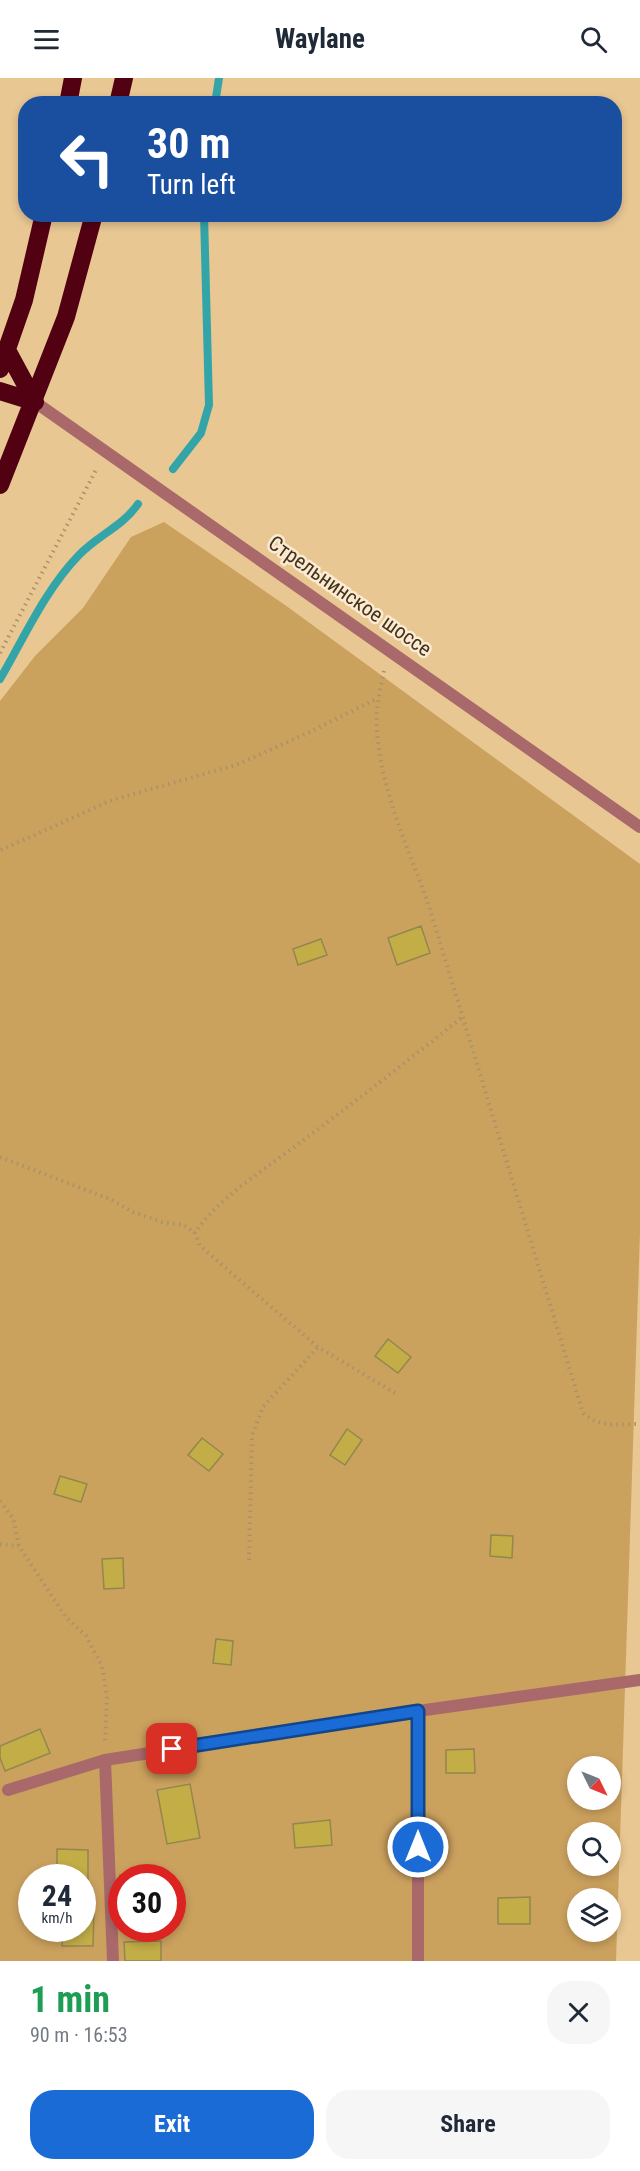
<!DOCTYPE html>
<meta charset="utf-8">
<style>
:root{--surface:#fff;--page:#f6f6f7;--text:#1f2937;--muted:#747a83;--accent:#1b6bd6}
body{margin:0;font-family:"Roboto Condensed",sans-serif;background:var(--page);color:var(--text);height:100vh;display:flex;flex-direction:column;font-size:22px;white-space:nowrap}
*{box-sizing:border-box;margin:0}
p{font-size:20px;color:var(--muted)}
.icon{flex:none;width:33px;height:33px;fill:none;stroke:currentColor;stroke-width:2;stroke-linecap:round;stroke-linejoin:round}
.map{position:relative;height:1883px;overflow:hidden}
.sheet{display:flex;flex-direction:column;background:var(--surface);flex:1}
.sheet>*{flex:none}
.top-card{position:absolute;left:18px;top:18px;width:604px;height:126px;border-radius:24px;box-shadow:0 3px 9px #0003;background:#1a4fa0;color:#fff;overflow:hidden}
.needle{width:39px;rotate:133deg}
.buttons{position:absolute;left:567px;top:1678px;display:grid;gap:12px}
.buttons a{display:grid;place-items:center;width:54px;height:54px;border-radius:50%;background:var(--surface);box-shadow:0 3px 9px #0003;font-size:30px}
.speed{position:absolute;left:18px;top:1786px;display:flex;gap:12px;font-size:30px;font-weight:700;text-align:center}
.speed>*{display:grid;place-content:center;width:78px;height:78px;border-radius:50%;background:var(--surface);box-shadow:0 3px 9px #0003;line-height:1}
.speed small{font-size:15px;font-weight:400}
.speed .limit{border:9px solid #d22;background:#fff;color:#111}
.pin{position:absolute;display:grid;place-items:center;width:51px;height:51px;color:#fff;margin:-26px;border-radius:12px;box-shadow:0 3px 9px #0006}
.me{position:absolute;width:66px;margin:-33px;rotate:0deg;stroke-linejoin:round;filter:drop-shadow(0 0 4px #0008)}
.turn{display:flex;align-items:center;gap:21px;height:126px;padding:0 30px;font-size:27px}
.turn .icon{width:78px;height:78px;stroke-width:2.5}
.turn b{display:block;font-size:42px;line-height:51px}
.round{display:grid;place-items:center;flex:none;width:63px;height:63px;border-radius:24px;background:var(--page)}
.headline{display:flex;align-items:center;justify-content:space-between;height:102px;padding:0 30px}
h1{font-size:36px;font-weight:700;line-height:45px;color:#1e9e55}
.cta{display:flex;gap:12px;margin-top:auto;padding:12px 30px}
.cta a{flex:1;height:69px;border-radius:24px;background:var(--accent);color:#fff;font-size:24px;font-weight:700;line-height:69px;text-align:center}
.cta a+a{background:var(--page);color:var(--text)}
header{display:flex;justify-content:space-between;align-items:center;height:78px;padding:0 30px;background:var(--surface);font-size:27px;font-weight:700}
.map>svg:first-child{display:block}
.green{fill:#cba15e;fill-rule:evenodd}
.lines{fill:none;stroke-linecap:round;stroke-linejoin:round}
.stream{stroke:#33a5a8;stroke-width:8}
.building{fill:#c2ad47;stroke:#93874f;stroke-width:1.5}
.path{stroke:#ab9169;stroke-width:4;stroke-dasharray:1.5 4.5;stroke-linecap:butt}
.lane{stroke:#a9696b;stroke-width:12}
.street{stroke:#a9696b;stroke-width:12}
.highway{stroke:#520113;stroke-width:18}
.route-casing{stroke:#12468b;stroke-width:15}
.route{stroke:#1b6bd6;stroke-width:10}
.labels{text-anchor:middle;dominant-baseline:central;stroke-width:5;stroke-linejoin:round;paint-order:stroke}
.street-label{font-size:21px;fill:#42341f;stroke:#fcead1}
</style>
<header><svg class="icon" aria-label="menu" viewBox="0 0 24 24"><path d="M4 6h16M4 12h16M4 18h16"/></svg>Waylane<svg class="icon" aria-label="search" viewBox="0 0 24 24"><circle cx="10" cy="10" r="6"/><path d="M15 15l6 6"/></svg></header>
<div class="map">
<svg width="640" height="1883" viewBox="0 0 640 1883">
<rect width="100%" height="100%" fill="#e8c793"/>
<!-- green -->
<path class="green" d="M 164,444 L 285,527 L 640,786 L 640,1154 L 616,1883 L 0,1883 L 0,623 L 35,578 L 83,530 L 131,459 ZM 578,1689 L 610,1689 L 610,1722 L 578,1722 ZM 578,1755 L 610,1755 L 610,1788 L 578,1788 ZM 32,1800 L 82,1800 L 82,1851 L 32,1851 ZM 122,1800 L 172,1800 L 172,1851 L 122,1851 ZM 578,1821 L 610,1821 L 610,1854 L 578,1854 Z"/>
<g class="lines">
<!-- stream -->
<path class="stream" d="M 215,26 L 219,0
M 173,391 L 201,355 L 209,327 L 204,136
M 0,601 C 24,560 45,512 79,477 C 98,457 122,449 138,426"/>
</g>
<!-- building -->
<path class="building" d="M 421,848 L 430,875 L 397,887 L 388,860 Z
M 321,861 L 327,877 L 298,887 L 293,871 Z
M 388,1261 L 411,1279 L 398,1295 L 375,1278 Z
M 347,1351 L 362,1362 L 345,1387 L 330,1377 Z
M 202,1360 L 223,1376 L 209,1393 L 188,1377 Z
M 60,1398 L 87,1406 L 81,1424 L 54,1416 Z
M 491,1457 L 513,1458 L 512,1480 L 490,1478 Z
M 123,1480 L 124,1510 L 104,1511 L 102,1481 Z
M 216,1561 L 233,1563 L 231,1587 L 213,1585 Z
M 40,1651 L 50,1675 L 5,1693 L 0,1680 L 0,1668 Z
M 474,1671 L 475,1695 L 446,1695 L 446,1672 Z
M 190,1706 L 200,1760 L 167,1766 L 157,1712 Z
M 330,1742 L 332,1767 L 295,1770 L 293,1746 Z
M 57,1771 L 88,1772 L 88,1804 L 82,1804 L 82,1800 L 57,1800 Z
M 120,1797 L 156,1797 L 156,1800 L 122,1800 L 122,1834 Z
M 530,1819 L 530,1846 L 498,1846 L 498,1820 Z
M 82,1831 L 94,1831 L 93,1868 L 62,1868 L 63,1851 L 82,1851 Z
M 161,1863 L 161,1883 L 125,1883 L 124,1864 Z"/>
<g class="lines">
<!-- path -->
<path class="path" d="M 0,575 L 97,390
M 384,593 C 380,613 375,633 377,653 C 381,712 408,770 428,825 L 583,1335 C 599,1350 619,1346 640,1346
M 1,772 L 112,722 L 236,687 L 310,654 L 378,620
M 0,1079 L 112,1122 L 133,1134 L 162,1144 L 184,1147 L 195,1155
M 395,1315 L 318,1269 L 200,1168 L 195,1155 C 215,1122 271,1087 302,1063 C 356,1023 409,982 461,940
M 0,1423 L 13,1440 L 19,1468 L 65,1538 L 86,1558 L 102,1588 L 107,1619 L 105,1663
M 0,1466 L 19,1468
M 249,1482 L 252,1357 L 263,1329 L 318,1269"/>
<!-- lane -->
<path class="lane" d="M 8,1712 L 105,1682"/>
<!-- street -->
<path class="street" d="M 35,324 L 640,749
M 418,1633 L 418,1883
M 113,1883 L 105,1682 L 418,1633 L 640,1602"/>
<!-- highway -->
<path class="highway" d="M 68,26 L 73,0
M 118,26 L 124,0
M 7,272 L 35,324
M 0,291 L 24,222 L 44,136
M 0,313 L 35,324
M 0,407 L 66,239 L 94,136"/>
</g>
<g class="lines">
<!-- route casing -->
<g class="route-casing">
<path id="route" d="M 172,1671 L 418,1633 L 418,1769"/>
</g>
<!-- route -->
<use href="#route" class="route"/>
</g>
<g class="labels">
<!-- street labels -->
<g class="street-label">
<text transform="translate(350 518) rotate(35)">Стрельнинское шоссе</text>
</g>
</g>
</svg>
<div class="buttons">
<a><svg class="needle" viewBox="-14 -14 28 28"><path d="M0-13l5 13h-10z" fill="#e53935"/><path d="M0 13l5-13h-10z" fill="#747a83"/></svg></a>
<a><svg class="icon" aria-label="search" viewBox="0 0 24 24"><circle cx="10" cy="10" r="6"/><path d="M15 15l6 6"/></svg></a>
<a><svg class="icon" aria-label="layers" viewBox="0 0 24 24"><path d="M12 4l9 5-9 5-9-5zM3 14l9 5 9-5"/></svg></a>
</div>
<div class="speed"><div>24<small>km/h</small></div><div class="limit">30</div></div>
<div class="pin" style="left:172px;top:1671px;background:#d93025"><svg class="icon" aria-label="arrive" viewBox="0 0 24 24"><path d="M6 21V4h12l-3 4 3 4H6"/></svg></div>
<svg class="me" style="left:418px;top:1769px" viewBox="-20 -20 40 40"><circle r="17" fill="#1b6bd6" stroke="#fff" stroke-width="3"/><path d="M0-11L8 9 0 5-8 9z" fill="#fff"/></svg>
<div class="top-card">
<div class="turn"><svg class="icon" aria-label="left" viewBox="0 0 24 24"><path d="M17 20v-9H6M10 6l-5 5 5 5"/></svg><div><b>30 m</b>Turn left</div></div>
</div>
</div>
<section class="sheet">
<div class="headline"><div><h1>1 min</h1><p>90 m · 16:53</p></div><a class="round"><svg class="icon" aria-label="close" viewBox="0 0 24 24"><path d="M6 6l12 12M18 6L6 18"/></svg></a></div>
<div class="cta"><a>Exit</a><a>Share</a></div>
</section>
